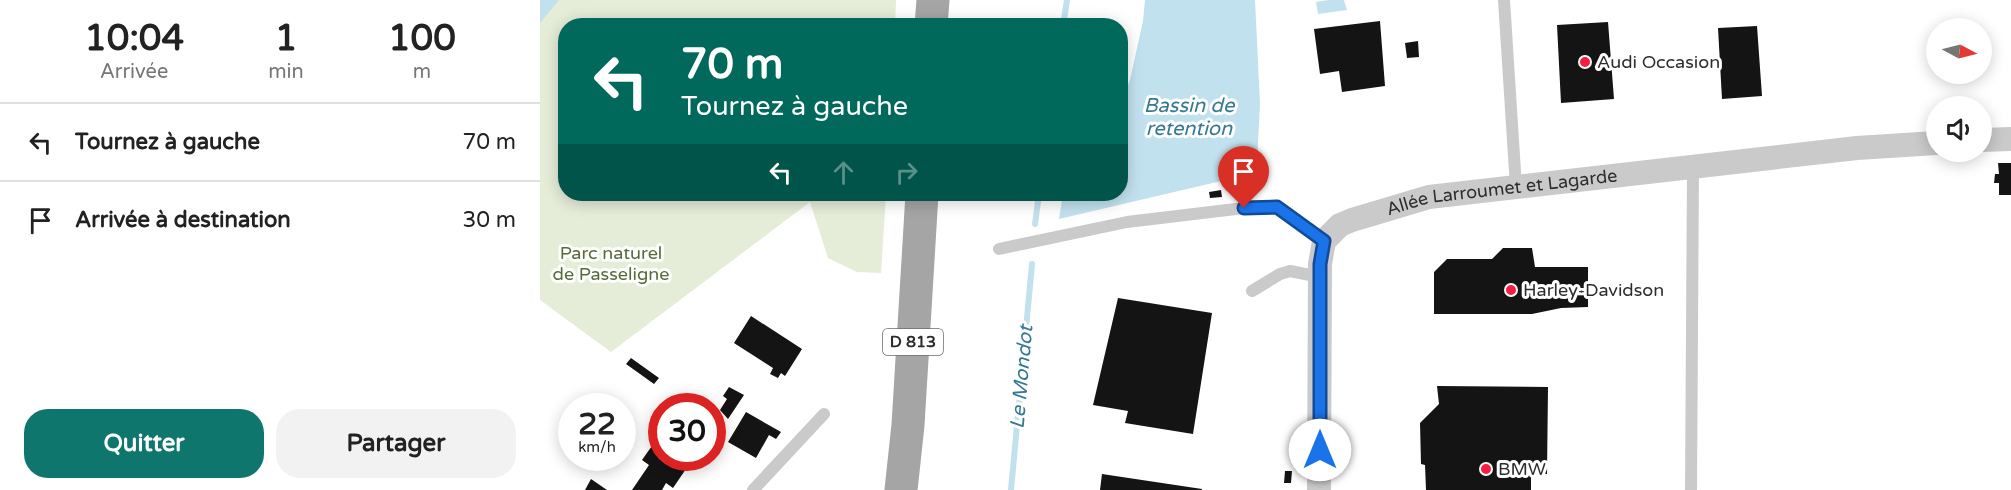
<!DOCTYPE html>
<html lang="fr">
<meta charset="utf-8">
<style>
:root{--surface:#fff;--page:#f2f2f2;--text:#222;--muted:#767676;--line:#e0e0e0;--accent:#0f766e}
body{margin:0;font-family:"Varela Round",sans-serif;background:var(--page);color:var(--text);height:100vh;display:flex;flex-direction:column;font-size:22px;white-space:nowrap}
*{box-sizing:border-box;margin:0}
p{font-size:20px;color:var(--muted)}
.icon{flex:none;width:33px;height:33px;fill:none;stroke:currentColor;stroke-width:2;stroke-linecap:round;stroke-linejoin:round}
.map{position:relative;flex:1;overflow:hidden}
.panel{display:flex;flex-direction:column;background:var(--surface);width:540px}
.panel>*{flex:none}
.guide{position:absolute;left:18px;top:18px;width:570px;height:183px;border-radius:24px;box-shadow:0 3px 15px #0003;background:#00695c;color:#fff;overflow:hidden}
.needle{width:39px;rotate:97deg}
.tools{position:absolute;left:1386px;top:18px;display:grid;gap:12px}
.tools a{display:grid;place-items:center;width:66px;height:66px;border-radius:50%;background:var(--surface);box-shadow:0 3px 15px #0003;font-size:30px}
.speed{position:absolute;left:18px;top:393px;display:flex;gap:12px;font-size:30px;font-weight:700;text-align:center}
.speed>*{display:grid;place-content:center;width:78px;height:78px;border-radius:50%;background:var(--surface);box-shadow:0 3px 15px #0003;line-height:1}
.speed small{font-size:15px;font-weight:400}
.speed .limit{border:9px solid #d22;background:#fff;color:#111}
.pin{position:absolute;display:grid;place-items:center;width:51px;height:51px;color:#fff;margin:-62px -26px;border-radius:50% 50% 50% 0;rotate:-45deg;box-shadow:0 0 6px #0007}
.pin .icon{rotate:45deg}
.me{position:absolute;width:66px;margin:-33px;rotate:0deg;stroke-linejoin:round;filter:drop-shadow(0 0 4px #0008)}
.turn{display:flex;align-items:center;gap:21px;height:126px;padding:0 24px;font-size:27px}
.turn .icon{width:78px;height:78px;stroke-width:2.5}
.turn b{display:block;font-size:42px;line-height:51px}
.lanes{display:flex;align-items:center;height:57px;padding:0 24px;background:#0003;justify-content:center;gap:30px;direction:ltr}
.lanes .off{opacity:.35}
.eta{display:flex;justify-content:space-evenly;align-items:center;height:102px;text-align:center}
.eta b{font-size:36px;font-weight:700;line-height:42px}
.button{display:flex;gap:12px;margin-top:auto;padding:12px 24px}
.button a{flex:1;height:69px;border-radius:24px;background:var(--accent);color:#fff;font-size:24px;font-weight:700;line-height:69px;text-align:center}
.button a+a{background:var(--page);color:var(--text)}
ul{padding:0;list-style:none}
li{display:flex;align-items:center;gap:18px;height:78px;padding:0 24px;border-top:2px solid var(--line)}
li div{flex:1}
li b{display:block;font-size:22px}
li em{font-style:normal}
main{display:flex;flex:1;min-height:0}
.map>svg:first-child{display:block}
.green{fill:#e5ecd8}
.water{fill:#c2e1ee}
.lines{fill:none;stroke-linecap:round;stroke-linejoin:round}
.stream{stroke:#c2e1ee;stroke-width:6}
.building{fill:#141414}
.lane{stroke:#cacaca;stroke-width:12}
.street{stroke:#cacaca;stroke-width:24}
.primary{stroke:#a5a5a5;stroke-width:33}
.route-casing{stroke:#114b97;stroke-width:15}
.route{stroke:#1a73e8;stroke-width:10}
.poi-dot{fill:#f51d42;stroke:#fff;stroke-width:2}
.labels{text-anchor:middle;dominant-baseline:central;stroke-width:6;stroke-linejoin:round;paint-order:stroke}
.shield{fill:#fff;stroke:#6c6c6c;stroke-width:1.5}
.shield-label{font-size:16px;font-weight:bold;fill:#2d2d2d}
.poi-label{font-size:18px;fill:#2d2d2d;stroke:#fff;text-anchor:start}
.street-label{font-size:18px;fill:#2d2d2d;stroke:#fff}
.park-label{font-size:18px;fill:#556c36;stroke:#fff}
.water-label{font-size:20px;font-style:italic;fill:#347996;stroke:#fff}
</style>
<main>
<section class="panel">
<div class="eta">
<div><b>10:04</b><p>Arrivée</p></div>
<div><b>1</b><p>min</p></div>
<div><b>100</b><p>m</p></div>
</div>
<ul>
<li><svg class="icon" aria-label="left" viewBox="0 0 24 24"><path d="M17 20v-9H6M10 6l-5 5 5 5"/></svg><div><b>Tournez à gauche</b></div><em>70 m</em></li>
<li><svg class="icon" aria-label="arrive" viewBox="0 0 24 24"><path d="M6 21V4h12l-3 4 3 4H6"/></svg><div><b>Arrivée à destination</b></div><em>30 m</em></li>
</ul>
<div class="button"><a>Quitter</a><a>Partager</a></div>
</section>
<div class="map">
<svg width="1471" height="490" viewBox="0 0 1471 490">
<rect width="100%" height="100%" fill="#fff"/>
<!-- green -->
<path class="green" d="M 0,0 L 356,0 L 355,25 L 26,26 L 26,194 L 346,194 L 341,273 L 317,272 L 288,258 L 270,202 L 71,352 L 0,300 Z"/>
<!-- water -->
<path class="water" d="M 0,0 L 19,0 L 0,23 Z
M 605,0 L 715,0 L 720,103 L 717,162 L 694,178 L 519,219 L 523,194 L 580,194 L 581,103 L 590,80 L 603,21 Z
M 789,0 L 804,0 L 807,10 L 778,14 L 776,2 Z"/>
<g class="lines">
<!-- stream -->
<path class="stream" d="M 523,26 L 527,0
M 495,224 L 499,194
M 471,490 L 492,264"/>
</g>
<!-- building -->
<path class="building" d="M 840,21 L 845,86 L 802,92 L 799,71 L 780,74 L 774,29 Z
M 1068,22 L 1074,99 L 1021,103 L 1017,25 Z
M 1217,26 L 1222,96 L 1182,99 L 1178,28 Z
M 878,41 L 879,57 L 867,58 L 865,43 Z
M 1458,163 L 1471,163 L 1471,195 L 1459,195 L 1459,183 L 1454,183 L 1455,174 L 1459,174 Z
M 681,190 L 682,197 L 670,198 L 669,192 Z
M 963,248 L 992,248 L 995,267 L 1048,267 L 1048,307 L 1021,308 L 992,314 L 894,314 L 894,272 L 907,259 L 952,259 Z
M 578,298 L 672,313 L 653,434 L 585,423 L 588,411 L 553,405 Z
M 211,316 L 262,349 L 245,376 L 241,373 L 238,378 L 230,374 L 233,368 L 194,343 Z
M 91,358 L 119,378 L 114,384 L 86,364 Z
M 897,386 L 1008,387 L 1007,474 L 991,474 L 991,490 L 886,490 L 885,465 L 881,464 L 880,423 L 899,404 Z
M 189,387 L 204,395 L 188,419 L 180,410 L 187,399 L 183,396 Z
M 151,397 L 164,406 L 145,406 Z
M 206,412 L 241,432 L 236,439 L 229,435 L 216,458 L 188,442 Z
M 114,443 L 122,448 L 122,458 L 135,458 L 148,466 L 133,488 L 126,483 L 122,490 L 92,490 L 109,465 L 102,460 Z
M 745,471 L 752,471 L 751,483 L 744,483 Z
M 562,474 L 662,489 L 662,490 L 560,490 Z
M 51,479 L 67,490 L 45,490 Z"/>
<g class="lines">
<!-- lane -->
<path class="lane" d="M 964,0 L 976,187
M 459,249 L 587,222 L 704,208 L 737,207 L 784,241
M 712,291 L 740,274 L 750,271 L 780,277
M 213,490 L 284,414
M 1151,490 L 1153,168"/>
<!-- street -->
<g class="street">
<path d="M 1442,140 L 1471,139"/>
<path id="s1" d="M 779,490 L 780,264 L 784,241 L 800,225 L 812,220 L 889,197 L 1317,148 L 1396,143"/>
</g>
<!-- primary -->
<path class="primary" d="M 391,26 L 393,0
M 361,490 L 368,425 L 382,194"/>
</g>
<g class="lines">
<!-- route casing -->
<g class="route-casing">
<path id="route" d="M 704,208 L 737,207 L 784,241 L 780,264 L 780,450"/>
</g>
<!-- route -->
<use href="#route" class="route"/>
</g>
<!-- markers -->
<g class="poi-dot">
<circle cx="1045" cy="62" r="6"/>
<circle cx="971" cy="290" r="6"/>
<circle cx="946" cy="469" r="6"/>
</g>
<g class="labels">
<!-- shield labels -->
<rect class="shield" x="343" y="329" width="60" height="26" rx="4.5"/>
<g class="shield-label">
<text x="373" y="342">D 813</text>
</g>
<!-- poi labels -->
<g class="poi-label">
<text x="1057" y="62">Audi Occasion</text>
<text x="983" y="290">Harley-Davidson</text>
<text x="958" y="469">BMW</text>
</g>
<!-- street labels -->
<g class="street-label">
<text stroke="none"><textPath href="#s1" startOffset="438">Allée Larroumet et Lagarde</textPath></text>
</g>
<!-- park labels -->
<g class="park-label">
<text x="71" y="253">Parc naturel<tspan x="71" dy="21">de Passeligne</tspan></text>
</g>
<!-- water labels -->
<g class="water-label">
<text x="649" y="106">Bassin de<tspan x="649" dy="23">retention</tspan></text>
<text transform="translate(482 377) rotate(-85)">Le Mondot</text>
</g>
</g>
</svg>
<div class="tools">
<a><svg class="needle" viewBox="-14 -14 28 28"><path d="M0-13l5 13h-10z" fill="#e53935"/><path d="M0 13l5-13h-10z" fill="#767676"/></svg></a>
<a><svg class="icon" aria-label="sound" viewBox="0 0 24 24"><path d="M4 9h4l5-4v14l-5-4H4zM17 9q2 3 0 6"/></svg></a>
</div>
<div class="speed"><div>22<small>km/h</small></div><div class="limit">30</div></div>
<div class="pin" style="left:704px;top:208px;background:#d93025"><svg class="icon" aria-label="arrive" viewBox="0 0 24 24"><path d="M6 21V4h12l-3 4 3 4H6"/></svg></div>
<svg class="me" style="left:780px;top:450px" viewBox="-20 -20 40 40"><circle r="19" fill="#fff"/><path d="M0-13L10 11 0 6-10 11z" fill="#1a73e8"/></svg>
<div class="guide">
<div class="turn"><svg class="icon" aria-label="left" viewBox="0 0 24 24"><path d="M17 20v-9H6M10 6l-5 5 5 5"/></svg><div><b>70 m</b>Tournez à gauche</div></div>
<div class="lanes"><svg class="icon" aria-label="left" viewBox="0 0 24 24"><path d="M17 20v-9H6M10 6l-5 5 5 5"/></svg><svg class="icon off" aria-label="ahead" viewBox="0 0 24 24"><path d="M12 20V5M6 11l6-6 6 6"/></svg><svg class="icon off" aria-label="right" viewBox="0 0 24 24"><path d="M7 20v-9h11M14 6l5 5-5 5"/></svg></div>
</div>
</div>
</main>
